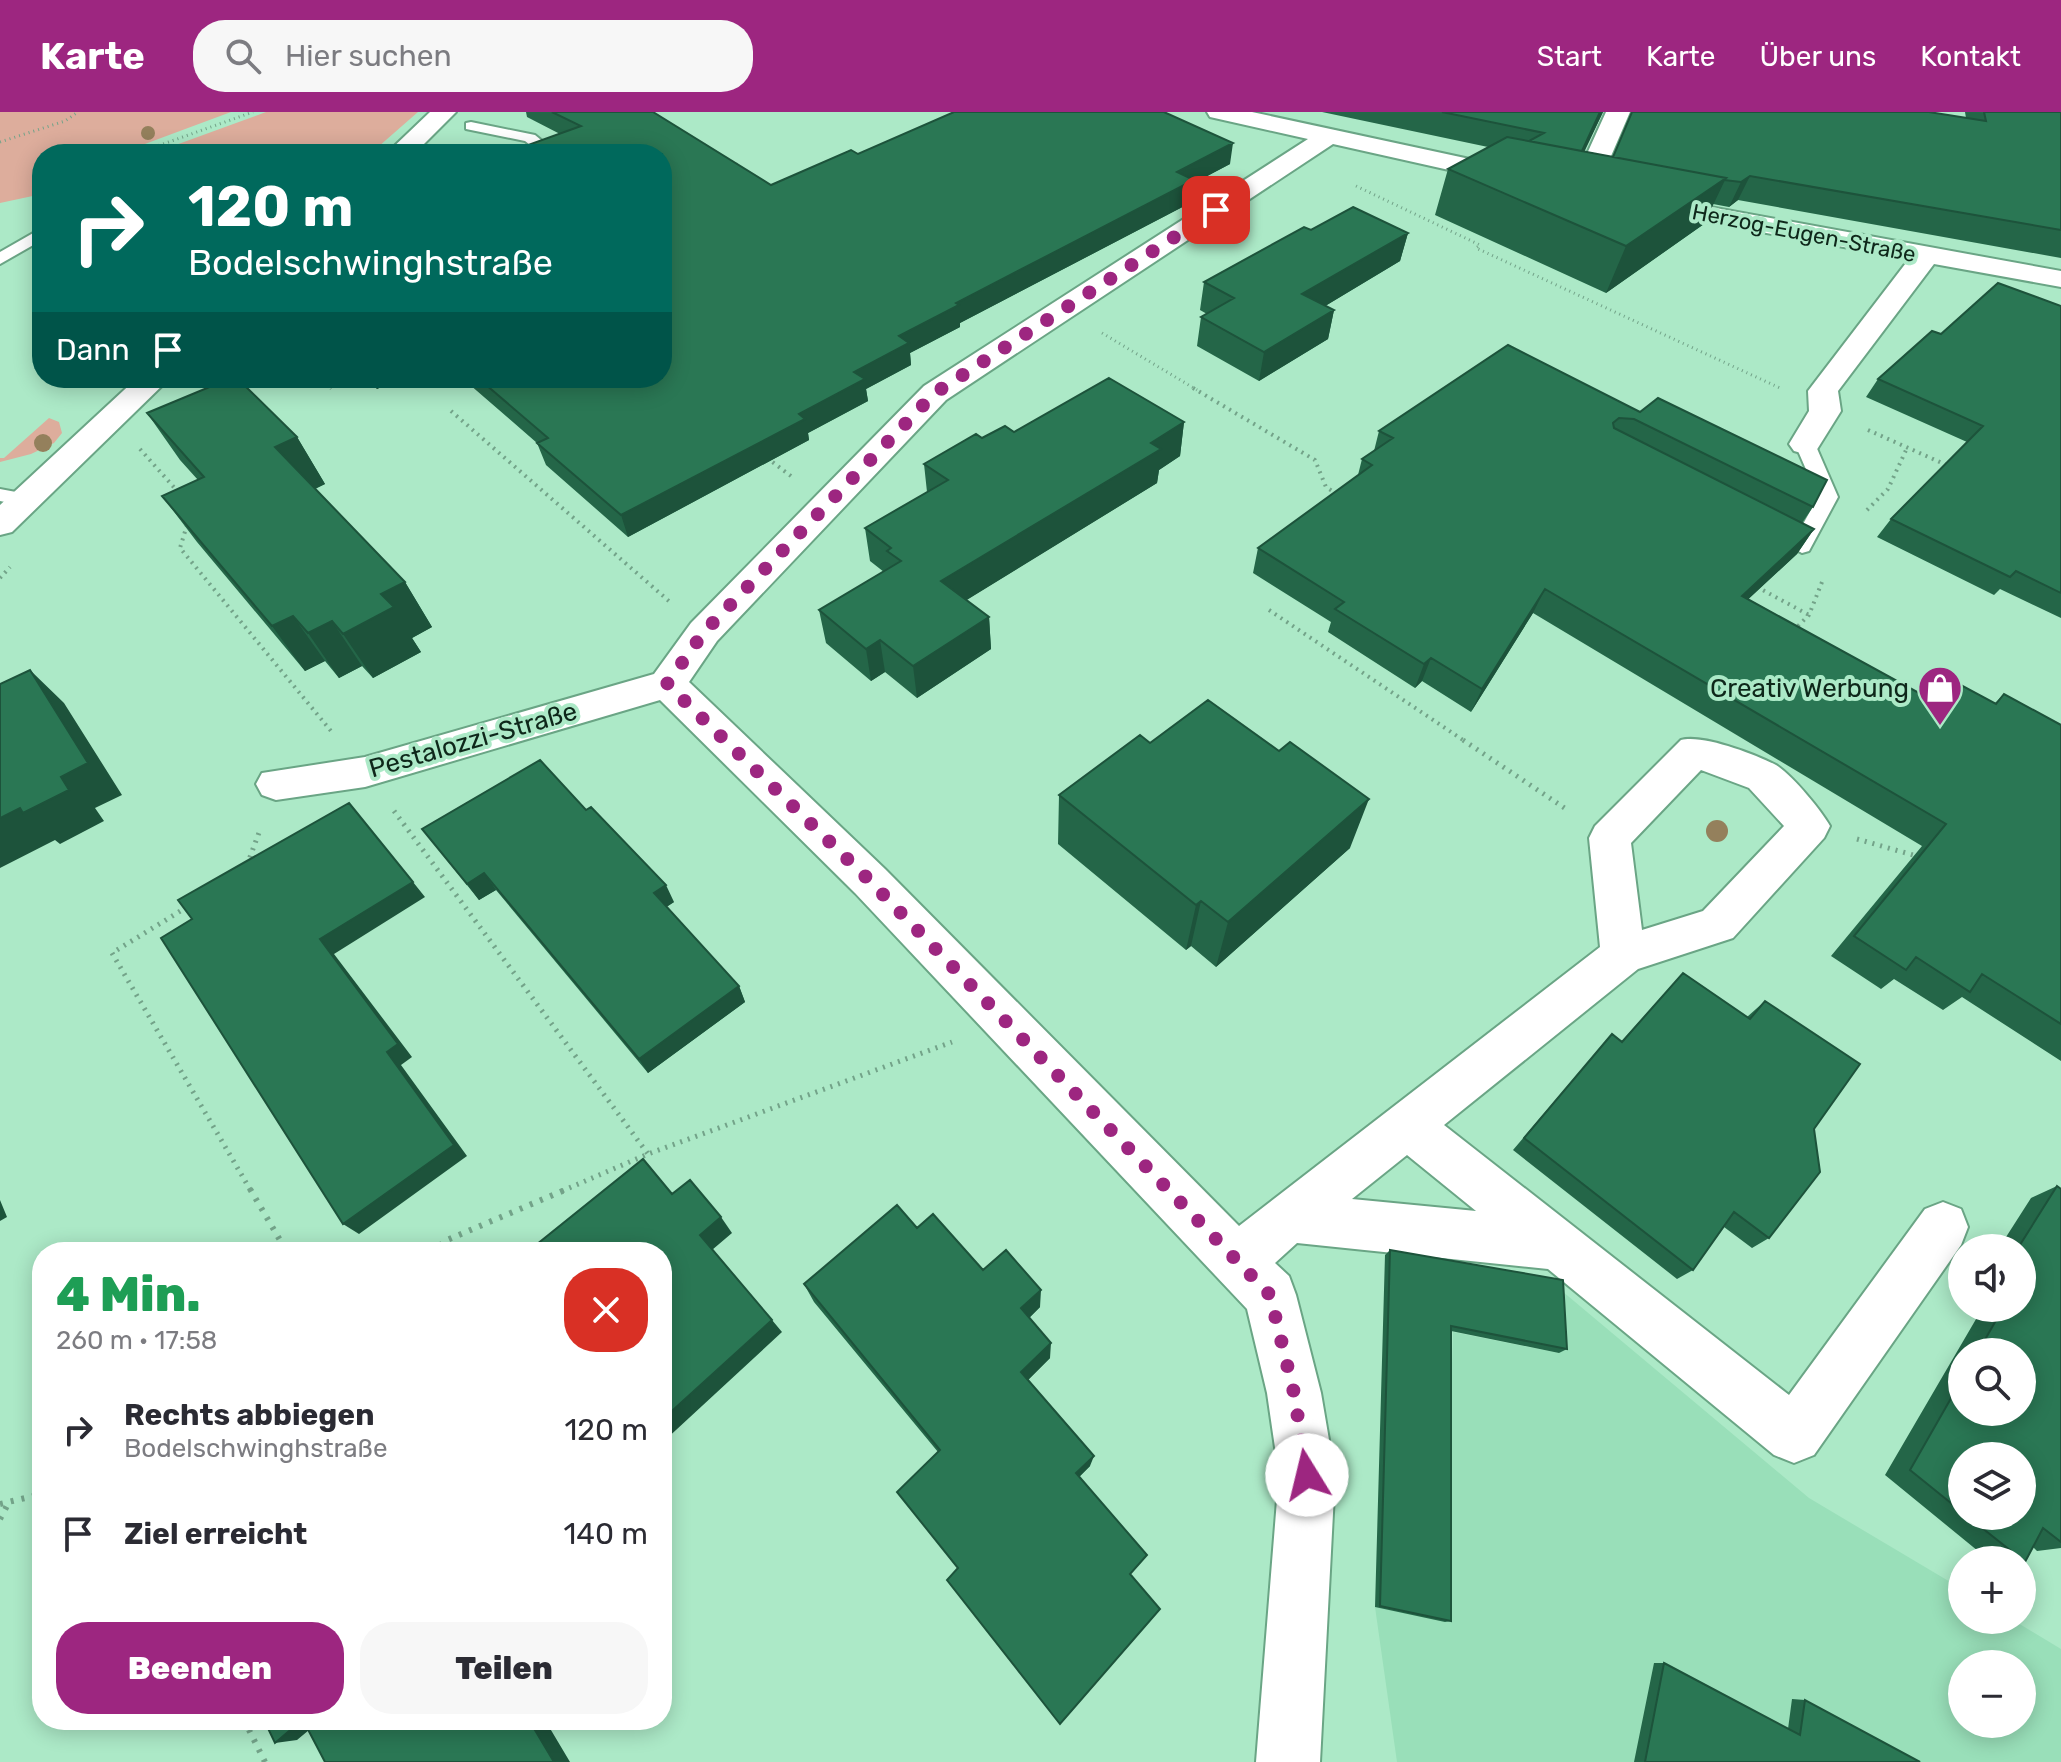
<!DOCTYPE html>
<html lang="de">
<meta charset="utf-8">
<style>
:root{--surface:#fff;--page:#f7f7f7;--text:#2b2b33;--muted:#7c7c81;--accent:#9d2680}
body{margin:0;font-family:Rubik,sans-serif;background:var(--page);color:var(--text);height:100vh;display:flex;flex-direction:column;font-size:30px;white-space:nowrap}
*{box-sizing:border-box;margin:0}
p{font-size:26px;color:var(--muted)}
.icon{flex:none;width:44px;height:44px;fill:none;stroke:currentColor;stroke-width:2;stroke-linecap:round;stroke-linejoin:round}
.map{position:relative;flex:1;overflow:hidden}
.sheet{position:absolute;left:32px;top:1130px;width:640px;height:488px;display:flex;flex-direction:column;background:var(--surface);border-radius:32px;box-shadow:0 4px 20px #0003}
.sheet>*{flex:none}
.banner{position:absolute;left:32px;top:32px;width:640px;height:244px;border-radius:32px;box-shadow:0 4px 20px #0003;background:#00695c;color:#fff;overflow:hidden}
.controls{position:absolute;left:1948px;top:1122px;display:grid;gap:16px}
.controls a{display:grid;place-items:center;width:88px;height:88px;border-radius:50%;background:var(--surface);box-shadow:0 4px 20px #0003;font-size:40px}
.pin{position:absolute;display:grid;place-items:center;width:68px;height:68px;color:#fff;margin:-34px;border-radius:16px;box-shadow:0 4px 12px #0006}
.me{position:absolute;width:88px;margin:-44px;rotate:351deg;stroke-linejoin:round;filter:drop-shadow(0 0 6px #0008)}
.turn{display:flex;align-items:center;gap:28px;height:168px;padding:0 24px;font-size:36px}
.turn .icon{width:104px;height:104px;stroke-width:2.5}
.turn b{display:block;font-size:56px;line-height:68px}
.then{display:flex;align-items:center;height:76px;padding:0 24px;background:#0003;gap:16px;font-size:30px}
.round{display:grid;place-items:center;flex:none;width:84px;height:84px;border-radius:32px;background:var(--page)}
.head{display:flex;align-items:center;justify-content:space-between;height:136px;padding:0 24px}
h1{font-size:48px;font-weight:800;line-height:60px;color:#1e9e55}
.primary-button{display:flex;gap:16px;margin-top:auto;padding:16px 24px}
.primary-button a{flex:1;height:92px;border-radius:32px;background:var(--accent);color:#fff;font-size:32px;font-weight:800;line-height:92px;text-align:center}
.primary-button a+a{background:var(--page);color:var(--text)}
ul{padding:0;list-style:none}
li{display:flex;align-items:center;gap:24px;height:104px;padding:0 24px}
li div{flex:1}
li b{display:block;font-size:30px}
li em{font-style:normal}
header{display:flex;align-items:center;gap:48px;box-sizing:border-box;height:112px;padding:0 40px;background:var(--accent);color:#fff}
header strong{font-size:38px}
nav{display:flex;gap:44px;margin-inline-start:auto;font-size:28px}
.search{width:560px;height:72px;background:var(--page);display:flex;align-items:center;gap:20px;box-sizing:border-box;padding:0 28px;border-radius:32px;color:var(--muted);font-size:30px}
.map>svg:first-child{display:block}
.built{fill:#99dfb9;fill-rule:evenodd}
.green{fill:#ddad9c}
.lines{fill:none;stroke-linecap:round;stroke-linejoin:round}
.lane-casing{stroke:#6aa585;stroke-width:4}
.street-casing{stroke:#6aa585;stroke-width:4}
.secondary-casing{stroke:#6aa585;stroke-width:4}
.path-far3{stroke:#73a389;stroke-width:3;stroke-dasharray:1 4;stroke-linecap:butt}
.path-far2{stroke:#73a389;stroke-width:4;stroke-dasharray:2 5;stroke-linecap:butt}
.path-far1{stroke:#73a389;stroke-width:5;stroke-dasharray:2 6;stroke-linecap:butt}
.path{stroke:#73a389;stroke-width:6;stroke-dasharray:3 8;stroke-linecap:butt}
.lane{fill:#fff;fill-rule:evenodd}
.street{fill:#fff;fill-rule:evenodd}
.secondary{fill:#fff;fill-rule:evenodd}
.tree{fill:#94805c}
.wall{fill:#246648;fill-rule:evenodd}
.shaded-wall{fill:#1d533b}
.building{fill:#2a7754;stroke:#1d533b;stroke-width:2}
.route{stroke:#9d2680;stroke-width:14;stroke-dasharray:0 25.2}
.labels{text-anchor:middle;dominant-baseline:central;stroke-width:8;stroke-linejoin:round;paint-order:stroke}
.far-street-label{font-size:22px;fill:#0e271a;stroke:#ace9c7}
.poi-label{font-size:26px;fill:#0e271a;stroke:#ace9c7;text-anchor:end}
.street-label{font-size:26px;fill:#0e271a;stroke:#ace9c7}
</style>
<header>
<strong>Karte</strong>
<div class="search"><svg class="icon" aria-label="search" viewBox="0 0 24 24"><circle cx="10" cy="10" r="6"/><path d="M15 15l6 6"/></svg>Hier suchen</div>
<nav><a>Start</a><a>Karte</a><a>Über uns</a><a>Kontakt</a></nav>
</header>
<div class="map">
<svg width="2061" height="1650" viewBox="0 0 2061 1650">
<rect width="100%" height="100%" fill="#ace9c7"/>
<!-- built -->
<path class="built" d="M 1556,1174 L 1809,1386 L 1962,1477 L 1962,1508 L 2013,1508 L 2061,1537 L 2061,1650 L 1397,1650 L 1375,1495 L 1444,1509 L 1453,1220 L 1559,1241 ZM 1962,1552 L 2022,1552 L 2022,1612 L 1962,1612 Z"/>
<!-- green -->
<path class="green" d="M 0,0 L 231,0 L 118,42 L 42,42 L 42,82 L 0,91 Z
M 266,0 L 418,0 L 370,42 L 151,42 Z
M 49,306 L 59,310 L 62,321 L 54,331 L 31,342 L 0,350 L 0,346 L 4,346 Z"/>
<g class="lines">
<!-- lane casing -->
<g class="lane-casing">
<path id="lane" d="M 471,10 L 535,23 L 558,42 L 542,42 L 525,29 L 466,17 L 466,11 Z
M 42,116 L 42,128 L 0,152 L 0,140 Z
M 1805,326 L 1815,332 L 1838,385 L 1809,439 L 1802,441 L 1760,418 L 1770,411 L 1797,423 L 1818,385 L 1795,332 Z
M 0,377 L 32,383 L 35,388 L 25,394 L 0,389 Z"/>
</g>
<!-- street casing -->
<g class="street-casing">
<path id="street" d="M 1207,0 L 1252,0 L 1516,57 L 1529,65 L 1516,73 L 1333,32 L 946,288 L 717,529 L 689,570 L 885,757 L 1239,1114 L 1600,835 L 1589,726 L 1595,714 L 1681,628 C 1702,622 1755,642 1776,653 C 1792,663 1821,698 1830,714 L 1824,726 L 1733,826 L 1638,857 L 1444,1013 L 1789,1283 L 1925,1097 L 1943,1090 L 1961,1097 L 1968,1115 L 1961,1133 L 1814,1343 L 1794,1351 L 1774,1343 L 1548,1157 L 1297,1131 L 1275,1151 L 1289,1164 L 1296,1183 L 1321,1281 L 1335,1363 L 1320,1650 L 1256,1650 L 1279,1363 L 1267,1281 L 1247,1197 L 855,781 L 660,588 L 365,675 L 276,688 L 262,683 L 256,672 L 262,661 L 365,645 L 654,562 L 691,511 L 924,274 L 1308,27 L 1210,5 ZM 1701,658 L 1749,676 L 1784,714 L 1703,799 L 1642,818 L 1631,731 ZM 1407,1043 L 1476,1099 L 1352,1087 Z
M 1606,0 L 1630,0 L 1596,79 L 1583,87 L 1574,85 L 1570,79 Z
M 1650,84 L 2061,159 L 2061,175 L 1934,152 L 1838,279 L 1841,299 L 1816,339 L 1805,342 L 1794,339 L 1789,332 L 1809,299 L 1808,279 L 1909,147 L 1641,98 L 1637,92 L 1641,86 Z"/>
</g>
<!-- secondary casing -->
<g class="secondary-casing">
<path id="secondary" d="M 430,0 L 456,0 L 414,42 L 386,42 Z
M 137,266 L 170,266 L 12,420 L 0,423 L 0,393 Z"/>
</g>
<!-- path-far3 -->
<path class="path-far3" d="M 0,30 L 65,9 L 78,0
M 714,40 L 740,54
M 135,42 L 253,0
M 1356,74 L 1480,133 L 1476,136 L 1780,276
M 1102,221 L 1197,278
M 320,266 L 331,277"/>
<!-- path-far2 -->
<path class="path-far2" d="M 1193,276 L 1315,348 L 1326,375 L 1337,382
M 451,299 L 670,490
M 1868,318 L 1951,355
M 140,337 L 179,381
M 767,346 L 791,364
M 1867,398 L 1888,377 L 1907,336
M 187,413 L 180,436 L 331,619
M 0,466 L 10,455
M 1757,475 L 1809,503
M 1269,498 L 1466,630
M 1793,519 L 1809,503 L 1822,470"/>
<!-- path-far1 -->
<path class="path-far1" d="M 1463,628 L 1569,699
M 394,699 L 648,1042
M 1857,727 L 1920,745
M 247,753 L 260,718
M 187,795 L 112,841 L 251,1079
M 562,1079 L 648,1042 L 952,930"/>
<!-- path -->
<path class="path" d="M 250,1077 L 287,1140
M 431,1140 L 447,1128 L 567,1077
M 0,1392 L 42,1382
M 0,1407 L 8,1392
M 244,1608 L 265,1650"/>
<!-- lane -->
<use href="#lane" class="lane"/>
<!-- street -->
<use href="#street" class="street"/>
<!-- secondary -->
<use href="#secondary" class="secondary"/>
</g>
<!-- trees -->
<g class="tree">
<circle cx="148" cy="21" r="7"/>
<circle cx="43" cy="331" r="9"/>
<circle cx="1717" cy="719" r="11"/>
</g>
<!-- wall -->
<path class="wall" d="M 526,0 L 653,0 L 771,73 L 858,42 L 1230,52 L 1194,71 L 1192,90 L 960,211 L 960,215 L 910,241 L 911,253 L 866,277 L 868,289 L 808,321 L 809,328 L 628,425 L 546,353 L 537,331 L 462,266 L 662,266 L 560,22 L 527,5 Z
M 1322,0 L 1603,0 L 1584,39 L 1613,45 L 1966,6 L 1965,0 L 2061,0 L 2061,146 L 1738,88 L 1729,95 L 1713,92 L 1704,112 L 1606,181 L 1435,103 L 1448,57 L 1488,35 Z
M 1311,118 L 1408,121 L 1400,149 L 1325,194 L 1334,198 L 1328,227 L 1259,269 L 1197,234 L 1201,205 L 1207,202 L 1200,198 L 1204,170 Z
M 2061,194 L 2061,506 L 2000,477 L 1994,483 L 1877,425 L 1891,407 L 1967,330 L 1866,285 L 1878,267 L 1941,222 Z
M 1508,233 L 1813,395 L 1802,411 L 1814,417 L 1797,442 L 1748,487 L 1927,585 L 1946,565 L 1995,591 L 2004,582 L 2061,613 L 2061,949 L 1962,885 L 1943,898 L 1894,867 L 1881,877 L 1831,844 L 1922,734 L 1533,501 L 1471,600 L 1422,569 L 1415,576 L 1328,520 L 1331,510 L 1253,461 L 1258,436 L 1358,363 L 1362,347 L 1374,339 L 1379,319 Z
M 365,266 L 400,266 L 377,277 Z
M 147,301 L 297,325 L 325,372 L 315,377 L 405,470 L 432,515 L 412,526 L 421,540 L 373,566 L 362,554 L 339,566 L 325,549 L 305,559 L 197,430 L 162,384 L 198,368 L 180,348 Z
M 1184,310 L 1180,344 L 1159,358 L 1157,371 L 966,488 L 989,505 L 991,537 L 917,586 L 885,560 L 871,569 L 826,531 L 819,498 L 884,460 L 870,449 L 865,416 L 927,380 L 924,352 L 982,326 L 1014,320 Z
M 1150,631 L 1350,736 L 1216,855 L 1191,834 L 1186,838 L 1058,732 L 1059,683 Z
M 422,717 L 674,790 L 666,795 L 739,874 L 745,890 L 648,961 L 496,778 L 479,788 Z
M 1683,861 L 1747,905 L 1765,889 L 1814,1017 L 1769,1126 L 1752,1136 L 1724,1115 L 1693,1158 L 1677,1167 L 1513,1038 L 1612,922 L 1622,929 Z
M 2057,1074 L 2061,1077 L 2061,1436 L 2037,1439 L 2033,1435 L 2025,1450 L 2022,1451 L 2022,1448 L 1989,1448 L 1885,1363 L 1979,1202 L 1970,1196 L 2022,1196 L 2022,1136 L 1999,1136 L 2031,1086 ZM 1962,1240 L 2022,1240 L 1962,1300 ZM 1962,1344 L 2022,1404 L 1962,1404 Z
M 1390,1138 L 1567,1237 L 1559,1241 L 1451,1219 L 1451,1509 L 1445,1510 L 1375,1495 L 1385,1143 Z
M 983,1158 L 1040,1195 L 1029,1206 L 1050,1246 L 1028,1268 L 1090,1354 L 1079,1365 L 958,1456 L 938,1340 L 814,1190 L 804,1172 Z
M 1654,1551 L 1664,1551 L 1788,1617 L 1792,1587 L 1805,1588 L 1920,1650 L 1634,1650 Z"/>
<!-- shaded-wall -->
<path class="shaded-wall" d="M 1600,0 L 1603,0 L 1572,66 L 1581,41 Z
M 1233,31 L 1230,52 L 1194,71 L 1192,90 L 960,211 L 960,215 L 910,241 L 911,253 L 866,277 L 868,289 L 808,321 L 809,328 L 628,425 L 621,403 L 799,302 L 899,224 L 1177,60 Z
M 1750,64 L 1738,88 L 1729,95 L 1741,70 Z
M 1726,66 L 1704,112 L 1606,181 L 1626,134 Z
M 1408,121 L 1400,149 L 1297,211 L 1302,182 Z
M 1334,198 L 1328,227 L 1259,269 L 1264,240 Z
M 372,266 L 400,266 L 377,277 Z
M 1184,310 L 1180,344 L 1159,358 L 1157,371 L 944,502 L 941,469 Z
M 297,325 L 325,372 L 304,382 L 275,335 Z
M 1814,417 L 1797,442 L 1726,508 L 1742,484 Z
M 405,470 L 432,515 L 412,526 L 421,540 L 373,566 L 343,522 L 381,482 Z
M 1545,477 L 1533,501 L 1471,600 L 1482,577 Z
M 293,504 L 325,549 L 305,559 L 272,514 Z
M 989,505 L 991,537 L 917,586 L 913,554 Z
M 332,509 L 362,554 L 339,566 L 308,521 Z
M 880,528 L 885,560 L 871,569 L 866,537 Z
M 1431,546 L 1422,569 L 1415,576 L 1424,552 Z
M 30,558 L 64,591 L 122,683 L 95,696 L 104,709 L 60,732 L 55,728 L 0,756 L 0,706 Z
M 1369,687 L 1350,736 L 1216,855 L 1228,810 Z
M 484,761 L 496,778 L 479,788 L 467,772 Z
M 413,770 L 425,785 L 334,842 L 412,945 L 401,953 L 467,1044 L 359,1122 L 343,1112 L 387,940 L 320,827 Z
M 666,773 L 674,790 L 662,798 L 654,781 Z
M 1201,789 L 1191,834 L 1186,838 L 1196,793 Z
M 739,874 L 745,890 L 648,961 L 639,947 Z
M 0,1088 L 7,1105 L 0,1109 Z
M 721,1105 L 732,1121 L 712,1138 L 700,1123 Z
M 1041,1178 L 1040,1195 L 1022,1213 L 1021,1196 Z
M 772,1208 L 782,1220 L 663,1330 L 662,1329 L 662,1308 Z
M 1051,1231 L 1050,1246 L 1022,1274 L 1021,1260 Z
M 1094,1344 L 1090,1354 L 1074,1370 L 1076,1361 Z
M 302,1608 L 321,1608 L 297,1628 L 275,1631 Z
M 529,1608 L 545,1608 L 570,1650 L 554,1650 Z"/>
<!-- building -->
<path class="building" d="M 552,0 L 653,0 L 771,73 L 851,38 L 858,42 L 954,0 L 1164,0 L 1233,31 L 1177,60 L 1194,68 L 956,191 L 959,193 L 899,224 L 909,231 L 854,260 L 865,267 L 799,302 L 805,307 L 621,403 L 537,331 L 548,326 L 478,266 L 662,266 L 662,42 L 503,42 L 581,14 Z
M 1442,0 L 1600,0 L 1582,39 L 1529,29 L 1544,21 Z
M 1632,0 L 1929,0 L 1986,9 L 1984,0 L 2061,0 L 2061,118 L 1750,64 L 1741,70 L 1724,68 L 1726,66 L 1613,45 Z
M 1507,25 L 1726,66 L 1626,134 L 1448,57 Z
M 1353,95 L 1408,121 L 1302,182 L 1334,198 L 1264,240 L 1201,205 L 1234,186 L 1204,170 L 1304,115 L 1311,118 Z
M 1998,171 L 2061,194 L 2061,481 L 2016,459 L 2010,465 L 1891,407 L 1983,314 L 1878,267 L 1932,219 L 1941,222 Z
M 1508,233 L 1640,300 L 1658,286 L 1827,368 L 1813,395 L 1634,307 L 1619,306 L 1613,311 L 1614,316 L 1814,417 L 1742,484 L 1928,586 L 1946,565 L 1996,592 L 2004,582 L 2061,613 L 2061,912 L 1982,862 L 1970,880 L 1916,845 L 1906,858 L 1854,824 L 1946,712 L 1545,477 L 1482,577 L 1431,546 L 1424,552 L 1335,497 L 1344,490 L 1258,436 L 1372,353 L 1362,347 L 1393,326 L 1379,319 Z
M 231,266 L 237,266 L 297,325 L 275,335 L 405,470 L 381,482 L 394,495 L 343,522 L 332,509 L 308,521 L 293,504 L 272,514 L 162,384 L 204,365 L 147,301 Z
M 1109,266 L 1184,310 L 1151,331 L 1161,337 L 941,469 L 989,505 L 913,554 L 880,528 L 866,537 L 819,498 L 901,449 L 887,439 L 891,436 L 865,416 L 948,368 L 924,352 L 976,322 L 982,326 L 1005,314 L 1014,320 Z
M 30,558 L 88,651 L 61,665 L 69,678 L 23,701 L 20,696 L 0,706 L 0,572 Z
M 1208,588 L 1279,639 L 1290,630 L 1369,687 L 1228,810 L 1201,789 L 1196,793 L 1059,683 L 1140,623 L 1150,631 Z
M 540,648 L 586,698 L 591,695 L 666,773 L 654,781 L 739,874 L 639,947 L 484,761 L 467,772 L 422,717 Z
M 349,691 L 413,770 L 320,827 L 398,932 L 387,940 L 454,1033 L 343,1112 L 161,826 L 192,807 L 178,788 Z
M 1683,861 L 1750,907 L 1765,889 L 1860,952 L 1814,1017 L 1820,1060 L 1769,1126 L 1734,1100 L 1693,1158 L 1524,1026 L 1612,922 L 1622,930 Z
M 643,1047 L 672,1082 L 690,1068 L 721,1105 L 700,1123 L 772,1208 L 662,1308 L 662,1140 L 533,1140 L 531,1137 Z
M 2057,1074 L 2061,1077 L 2061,1430 L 2043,1416 L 2025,1450 L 1967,1404 L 2022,1404 L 2022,1344 L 1962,1344 L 1962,1400 L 1910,1358 L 1962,1267 L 1962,1300 L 2022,1300 L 2022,1240 L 1978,1240 L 2003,1196 L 2022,1196 L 2022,1136 L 2018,1136 Z
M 897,1093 L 917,1116 L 933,1102 L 983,1158 L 1006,1138 L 1041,1178 L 1021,1196 L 1051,1231 L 1021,1260 L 1094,1344 L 1076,1361 L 1147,1443 L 1130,1462 L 1160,1497 L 1060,1612 L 947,1468 L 958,1456 L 897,1380 L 940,1338 L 804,1172 Z
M 1390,1138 L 1563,1168 L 1567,1237 L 1451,1214 L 1451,1509 L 1380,1494 Z
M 1664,1551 L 1800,1623 L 1805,1588 L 1920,1650 L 1645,1650 Z
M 264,1608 L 302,1608 L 275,1631 Z
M 303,1608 L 529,1608 L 554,1650 L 325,1650 Z"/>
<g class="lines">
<!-- route -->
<path class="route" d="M 1216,98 L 935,281 L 704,520 L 667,572 L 870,769 L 1270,1183 L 1294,1281 L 1307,1363"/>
</g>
<!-- icons -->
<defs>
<g id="shop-pin" transform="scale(2.3)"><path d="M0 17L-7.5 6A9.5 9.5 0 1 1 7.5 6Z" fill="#9d2680" stroke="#ace9c7"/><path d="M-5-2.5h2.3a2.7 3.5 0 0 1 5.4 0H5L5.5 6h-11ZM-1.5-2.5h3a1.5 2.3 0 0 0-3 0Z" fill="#fff"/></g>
</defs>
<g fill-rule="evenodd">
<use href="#shop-pin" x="1940" y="576"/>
</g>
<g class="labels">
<!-- far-street labels -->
<g class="far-street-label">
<text transform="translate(1804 121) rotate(11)">Herzog-Eugen-Straße</text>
</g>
<!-- poi labels -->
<g class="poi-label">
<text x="1909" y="576">Creativ Werbung</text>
</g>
<!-- street labels -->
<g class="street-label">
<text transform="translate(473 628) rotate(-16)">Pestalozzi-Straße</text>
</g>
</g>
</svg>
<div class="controls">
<a><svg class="icon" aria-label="sound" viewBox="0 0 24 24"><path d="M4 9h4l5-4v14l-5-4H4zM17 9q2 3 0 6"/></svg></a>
<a><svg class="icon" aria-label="search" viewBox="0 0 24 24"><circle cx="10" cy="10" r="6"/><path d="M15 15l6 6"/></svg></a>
<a><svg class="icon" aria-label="layers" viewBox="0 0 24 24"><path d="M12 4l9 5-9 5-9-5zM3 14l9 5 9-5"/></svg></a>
<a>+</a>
<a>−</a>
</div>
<div class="pin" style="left:1216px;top:98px;background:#d93025"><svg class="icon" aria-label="arrive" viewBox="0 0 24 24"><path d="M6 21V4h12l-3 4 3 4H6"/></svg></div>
<svg class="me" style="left:1307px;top:1363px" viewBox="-20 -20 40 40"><circle r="19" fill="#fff"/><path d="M0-13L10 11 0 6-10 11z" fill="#9d2680"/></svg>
<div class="banner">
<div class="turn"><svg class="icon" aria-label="right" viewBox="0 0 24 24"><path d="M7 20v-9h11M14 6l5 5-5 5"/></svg><div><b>120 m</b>Bodelschwinghstraße</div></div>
<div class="then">Dann<svg class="icon" aria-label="arrive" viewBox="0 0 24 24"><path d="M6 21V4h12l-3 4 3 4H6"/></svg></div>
</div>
<section class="sheet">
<div class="head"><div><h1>4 Min.</h1><p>260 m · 17:58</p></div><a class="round" style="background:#d93025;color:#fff"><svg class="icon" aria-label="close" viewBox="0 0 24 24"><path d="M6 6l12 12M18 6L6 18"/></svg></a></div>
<ul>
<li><svg class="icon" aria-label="right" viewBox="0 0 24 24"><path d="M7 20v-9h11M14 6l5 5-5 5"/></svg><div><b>Rechts abbiegen</b><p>Bodelschwinghstraße</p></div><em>120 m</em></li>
<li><svg class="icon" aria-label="arrive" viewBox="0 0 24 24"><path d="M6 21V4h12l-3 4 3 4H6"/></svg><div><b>Ziel erreicht</b></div><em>140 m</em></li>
</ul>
<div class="primary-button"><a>Beenden</a><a>Teilen</a></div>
</section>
</div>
